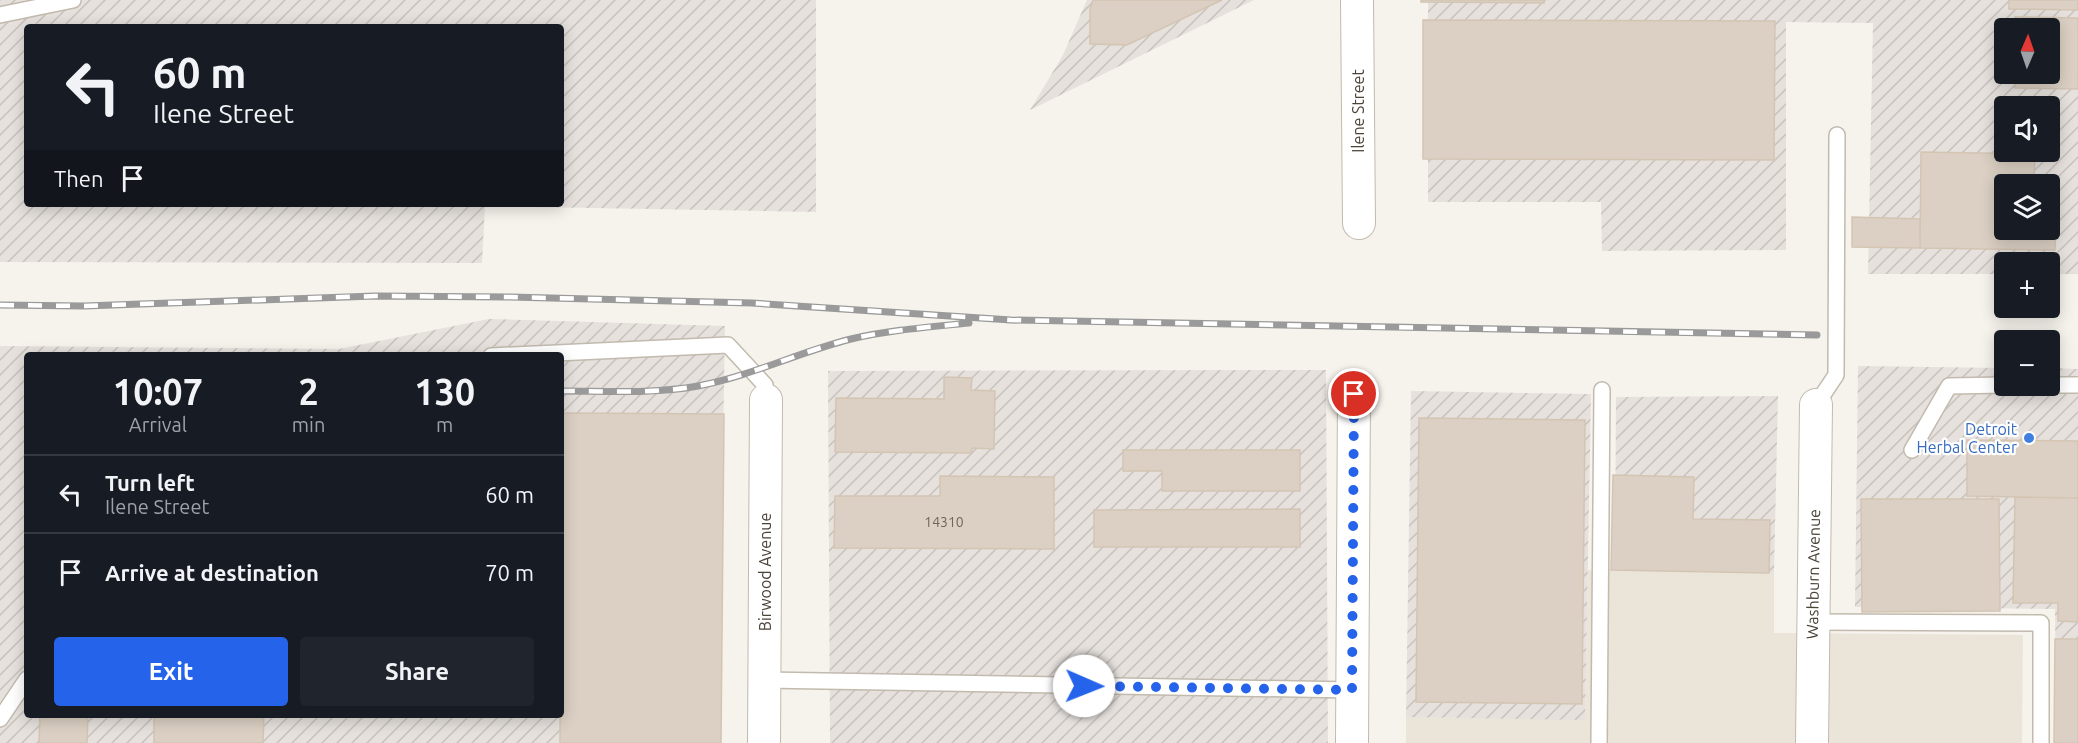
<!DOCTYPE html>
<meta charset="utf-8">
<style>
:root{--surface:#171b24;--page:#20242c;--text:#f1f3f6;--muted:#9ea1a6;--line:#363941;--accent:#2563eb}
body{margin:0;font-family:Ubuntu,sans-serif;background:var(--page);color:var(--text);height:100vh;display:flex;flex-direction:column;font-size:22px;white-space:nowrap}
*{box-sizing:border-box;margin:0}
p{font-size:20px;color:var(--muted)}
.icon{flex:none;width:33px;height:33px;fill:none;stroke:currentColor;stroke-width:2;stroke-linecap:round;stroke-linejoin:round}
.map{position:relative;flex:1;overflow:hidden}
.panel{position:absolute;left:24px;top:352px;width:540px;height:366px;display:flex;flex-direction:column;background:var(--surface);border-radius:6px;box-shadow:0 3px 15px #0003}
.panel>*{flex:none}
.guide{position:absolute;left:24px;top:24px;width:540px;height:183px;border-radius:6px;box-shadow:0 3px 15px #0003;background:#171b24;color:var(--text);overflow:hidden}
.needle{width:39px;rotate:2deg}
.buttons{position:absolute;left:1994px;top:18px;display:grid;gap:12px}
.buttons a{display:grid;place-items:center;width:66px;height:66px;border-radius:6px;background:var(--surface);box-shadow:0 3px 15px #0003;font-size:30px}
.pin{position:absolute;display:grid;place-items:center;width:51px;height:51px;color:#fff;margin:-26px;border:3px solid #fff;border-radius:50%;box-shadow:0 2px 6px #0007}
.me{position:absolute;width:66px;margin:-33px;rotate:91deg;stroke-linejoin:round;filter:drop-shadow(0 0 4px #0008)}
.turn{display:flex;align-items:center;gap:21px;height:126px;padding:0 30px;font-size:27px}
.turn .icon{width:78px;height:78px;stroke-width:2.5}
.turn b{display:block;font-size:42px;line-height:51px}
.then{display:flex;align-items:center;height:57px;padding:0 30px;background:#0003;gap:12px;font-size:22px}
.eta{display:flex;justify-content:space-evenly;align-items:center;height:102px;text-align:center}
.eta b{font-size:36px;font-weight:700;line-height:42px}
.primary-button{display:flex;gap:12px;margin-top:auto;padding:12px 30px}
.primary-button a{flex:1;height:69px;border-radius:6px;background:var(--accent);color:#fff;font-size:24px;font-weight:700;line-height:69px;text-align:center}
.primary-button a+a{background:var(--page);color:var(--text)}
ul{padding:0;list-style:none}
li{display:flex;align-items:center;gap:18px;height:78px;padding:0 30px;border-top:2px solid var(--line)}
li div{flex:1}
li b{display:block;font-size:22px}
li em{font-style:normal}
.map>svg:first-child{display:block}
.residential{fill:#eae4d9}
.industrial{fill:url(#industrial-furrows);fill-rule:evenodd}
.building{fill:#dbd0c3;stroke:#d4c5b3;stroke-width:1.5}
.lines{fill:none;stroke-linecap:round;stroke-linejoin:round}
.service-casing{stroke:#c2baad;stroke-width:18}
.minor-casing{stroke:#c2baad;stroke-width:34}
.service{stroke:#fff;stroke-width:15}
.minor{stroke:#fff;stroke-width:32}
.rail-casing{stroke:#9a9a9a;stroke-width:7}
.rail{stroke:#fff;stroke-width:4.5;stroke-dasharray:14;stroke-linecap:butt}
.route{stroke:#2563eb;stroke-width:10;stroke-dasharray:0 18}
.shop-dot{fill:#3f7fe0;stroke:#fff;stroke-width:2}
.labels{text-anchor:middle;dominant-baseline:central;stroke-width:4.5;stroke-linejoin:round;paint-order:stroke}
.number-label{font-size:14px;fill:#6f665b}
.street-label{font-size:16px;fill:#4b4338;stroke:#fff}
.shop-label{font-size:16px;fill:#366cbe;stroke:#fff;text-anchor:end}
</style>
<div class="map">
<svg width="2078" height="743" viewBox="0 0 2078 743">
<defs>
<pattern id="industrial-furrows" width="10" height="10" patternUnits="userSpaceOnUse" patternTransform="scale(1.5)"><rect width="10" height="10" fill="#e6e1dd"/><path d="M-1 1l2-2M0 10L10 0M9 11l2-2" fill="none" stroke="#c7c2be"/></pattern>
</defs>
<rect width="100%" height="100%" fill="#f6f2ec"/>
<!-- residential -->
<path class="residential" d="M 1588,570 L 1774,572 L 1774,633 L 2023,635 L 2022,743 L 1406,743 L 1406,717 L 1585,719 Z"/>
<!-- industrial -->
<path class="industrial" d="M 0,0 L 816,0 L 816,212 L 485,206 L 482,263 L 0,262 ZM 27,27 L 561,27 L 561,204 L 27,204 Z
M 1087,0 L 1254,0 L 1030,110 L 1063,55 Z
M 1428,0 L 2078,0 L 2078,274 L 2049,274 L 2049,262 L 2004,262 L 2004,274 L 1868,274 L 1873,23 L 1786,22 L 1786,250 L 1602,251 L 1601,202 L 1428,202 ZM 2004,28 L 2049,28 L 2049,74 L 2004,74 ZM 2004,106 L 2049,106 L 2049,152 L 2004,152 ZM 2004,184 L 2049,184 L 2049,230 L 2004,230 Z
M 489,319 L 725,326 L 718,743 L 0,743 L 0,346 L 339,349 ZM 27,356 L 561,356 L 561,716 L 27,716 Z
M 1858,366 L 2004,368 L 2004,386 L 2049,386 L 2049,368 L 2078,369 L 2078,743 L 2056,743 L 2055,609 L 1855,607 Z
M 1326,370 L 1328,743 L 830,743 L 828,371 Z
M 1411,391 L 1591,394 L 1585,720 L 1406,717 Z
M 1778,396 L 1774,572 L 1615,571 L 1616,397 Z"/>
<!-- building -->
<path class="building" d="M 1093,0 L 1222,0 L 1127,45 L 1090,44 L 1090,9 Z
M 1421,0 L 1544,0 L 1544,3 L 1421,2 Z
M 2009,0 L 2078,0 L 2078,10 L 2009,9 Z
M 2015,17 L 2078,18 L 2078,89 L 2015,88 L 2015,74 L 2049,74 L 2049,28 L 2015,28 Z
M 1423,20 L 1775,21 L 1774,160 L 1423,159 Z
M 1921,152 L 2035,154 L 2034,184 L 2004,184 L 2004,230 L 2049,230 L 2049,215 L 2056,215 L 2055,250 L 1920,248 Z
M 1852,217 L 1920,219 L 1920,248 L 1852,247 Z
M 944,377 L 972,378 L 971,390 L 995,391 L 994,449 L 972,448 L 972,453 L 835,452 L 836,398 L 944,399 Z
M 561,413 L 724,414 L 721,743 L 560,743 Z
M 1419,418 L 1585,420 L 1582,704 L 1416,702 Z
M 1967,440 L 2078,441 L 2078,498 L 1967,496 Z
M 1123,450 L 1300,450 L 1300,491 L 1162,491 L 1162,471 L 1123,471 Z
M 1613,475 L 1694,477 L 1693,519 L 1770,520 L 1769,573 L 1611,570 Z
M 940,476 L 1054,477 L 1054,549 L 834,548 L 835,496 L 940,496 Z
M 2015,497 L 2078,498 L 2078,622 L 2058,621 L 2058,603 L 2013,603 Z
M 1861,499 L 1999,499 L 2000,611 L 1862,612 Z
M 1300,509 L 1300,547 L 1094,547 L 1094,510 Z
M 2055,639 L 2078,639 L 2078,743 L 2054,743 Z
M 40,716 L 88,716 L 87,743 L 39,743 Z
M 154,716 L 264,716 L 263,743 L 154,743 Z"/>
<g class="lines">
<!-- service casing -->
<g class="service-casing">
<path id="service" d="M 0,15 L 73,0
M 491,356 L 728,345 L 765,385 L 766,400
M 2049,385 L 2078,385
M 1816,405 L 1836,375 L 1837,135
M 1912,450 L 1949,386 L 2004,385
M 1812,622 L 2041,623 L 2041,743
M 764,680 L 1352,690
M 0,719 L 27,679
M 1599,743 L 1602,390"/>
</g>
<!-- minor casing -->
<g class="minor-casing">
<path id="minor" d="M 1357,0 L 1359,223
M 764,743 L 766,400
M 1352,743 L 1354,395
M 1812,743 L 1816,405"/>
</g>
<!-- service -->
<use href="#service" class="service"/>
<!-- minor -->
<use href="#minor" class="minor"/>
<!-- rail casing -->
<g class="rail-casing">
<path id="rail" d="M 0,305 L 84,306 L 375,296 L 510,297 L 752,303 L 1011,320 L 1817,335
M 561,391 C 606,391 653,394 698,386 C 751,376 799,352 851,339 C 889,330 930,327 969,323"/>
</g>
<!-- rail -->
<use href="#rail" class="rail"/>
</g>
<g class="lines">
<!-- route -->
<path class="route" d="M 1084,686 L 1352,690 L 1354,394"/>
</g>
<!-- markers -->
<circle class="shop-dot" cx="2029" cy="438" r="6"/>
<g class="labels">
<!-- number labels -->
<g class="number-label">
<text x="944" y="522">14310</text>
</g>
<!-- street labels -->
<g class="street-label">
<text transform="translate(1358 111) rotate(-90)">Ilene Street</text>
<text transform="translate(765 572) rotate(-90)">Birwood Avenue</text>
<text transform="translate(1813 574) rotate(-89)">Washburn Avenue</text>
</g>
<!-- shop labels -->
<g class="shop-label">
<text x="2017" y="429">Detroit<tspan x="2017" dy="18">Herbal Center</tspan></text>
</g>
</g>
</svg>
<div class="buttons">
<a><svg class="needle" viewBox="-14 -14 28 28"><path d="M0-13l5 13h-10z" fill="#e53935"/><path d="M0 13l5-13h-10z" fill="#9ea1a6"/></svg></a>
<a><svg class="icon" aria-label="sound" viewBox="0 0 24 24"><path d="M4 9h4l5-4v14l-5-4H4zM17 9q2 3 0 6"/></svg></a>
<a><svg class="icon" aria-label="layers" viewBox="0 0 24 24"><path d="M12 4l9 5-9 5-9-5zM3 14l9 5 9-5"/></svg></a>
<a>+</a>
<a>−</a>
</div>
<div class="pin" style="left:1354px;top:394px;background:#d93025"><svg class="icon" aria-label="arrive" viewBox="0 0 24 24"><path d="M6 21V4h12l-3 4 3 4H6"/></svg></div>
<svg class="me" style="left:1084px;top:686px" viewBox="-20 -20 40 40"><circle r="19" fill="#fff"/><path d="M0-13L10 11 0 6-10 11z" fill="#2563eb"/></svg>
<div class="guide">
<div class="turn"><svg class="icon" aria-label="left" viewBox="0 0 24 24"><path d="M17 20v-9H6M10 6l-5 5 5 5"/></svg><div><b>60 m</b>Ilene Street</div></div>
<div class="then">Then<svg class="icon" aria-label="arrive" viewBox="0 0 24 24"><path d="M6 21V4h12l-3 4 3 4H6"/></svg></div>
</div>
<section class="panel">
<div class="eta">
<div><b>10:07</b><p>Arrival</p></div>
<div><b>2</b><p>min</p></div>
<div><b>130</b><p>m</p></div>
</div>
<ul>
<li><svg class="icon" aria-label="left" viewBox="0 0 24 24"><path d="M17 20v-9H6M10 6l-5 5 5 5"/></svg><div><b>Turn left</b><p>Ilene Street</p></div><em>60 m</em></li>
<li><svg class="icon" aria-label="arrive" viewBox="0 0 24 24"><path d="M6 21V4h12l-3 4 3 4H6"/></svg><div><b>Arrive at destination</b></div><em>70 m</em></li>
</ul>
<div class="primary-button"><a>Exit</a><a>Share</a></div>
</section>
</div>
